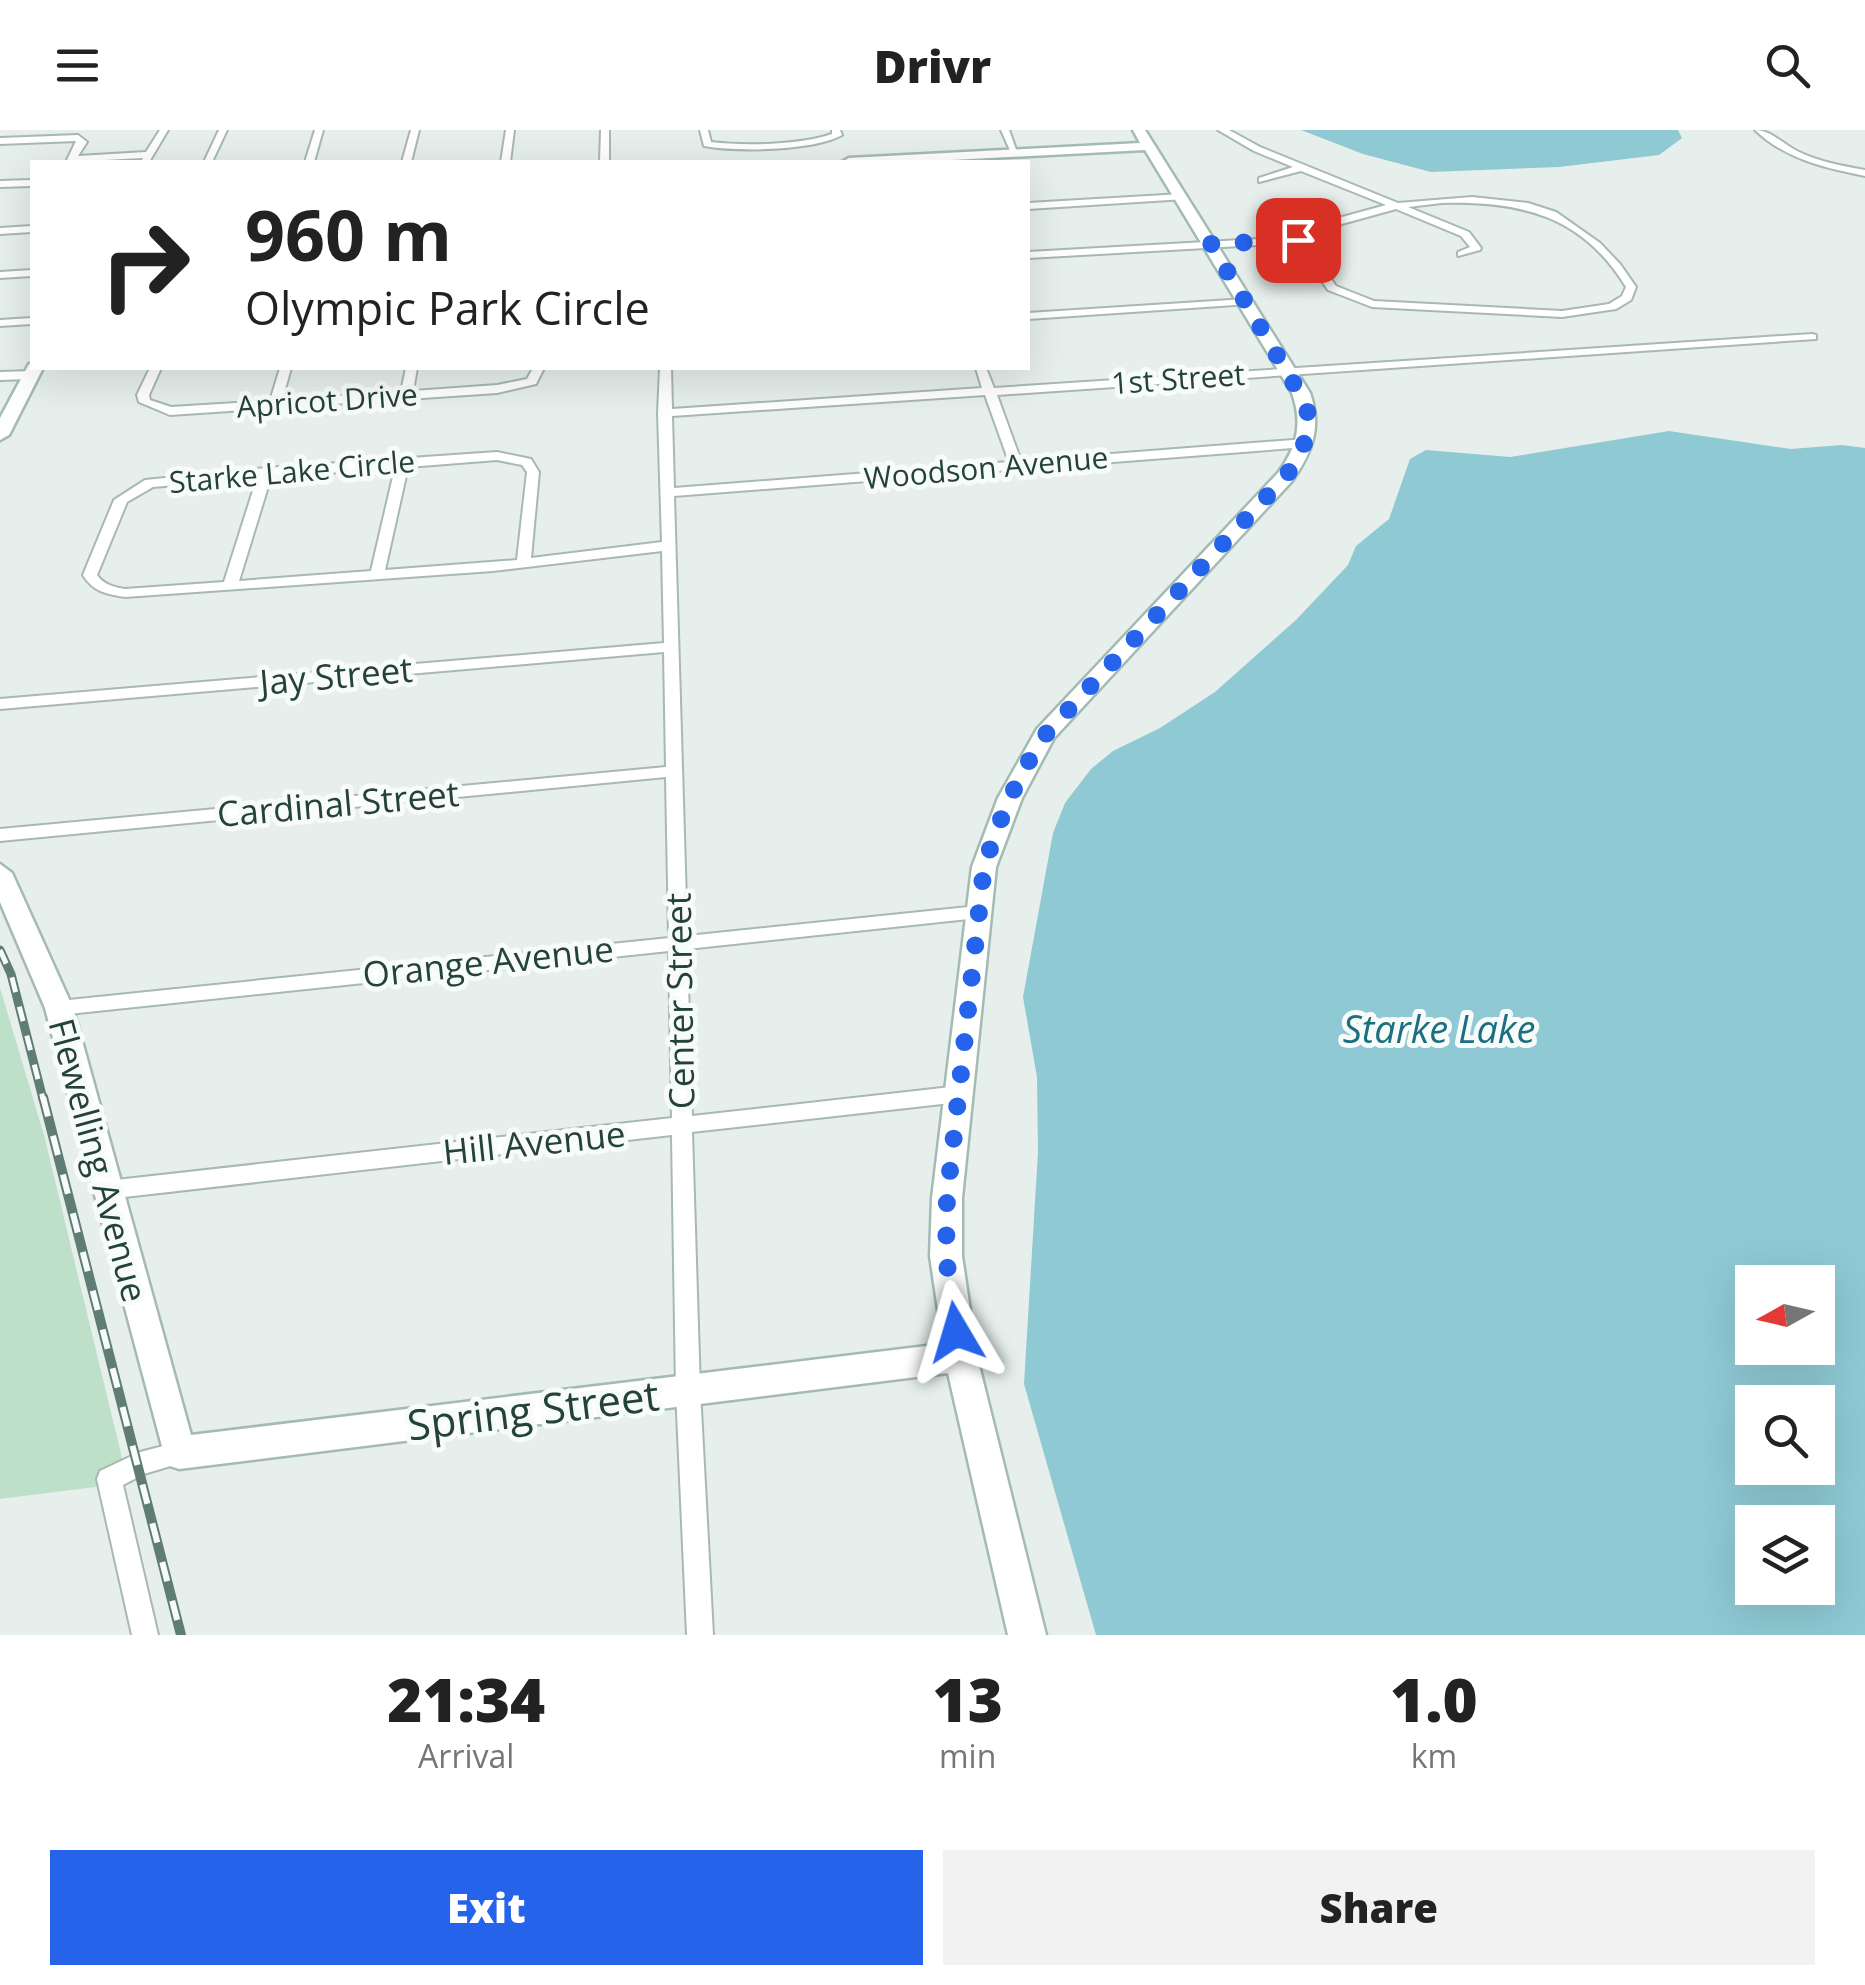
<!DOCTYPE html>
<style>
:root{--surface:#fff;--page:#f2f2f2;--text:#222;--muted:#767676;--accent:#2563eb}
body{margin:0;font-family:"Open Sans",sans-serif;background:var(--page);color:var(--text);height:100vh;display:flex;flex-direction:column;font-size:38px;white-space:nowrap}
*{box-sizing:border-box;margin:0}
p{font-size:32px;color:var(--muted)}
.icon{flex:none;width:55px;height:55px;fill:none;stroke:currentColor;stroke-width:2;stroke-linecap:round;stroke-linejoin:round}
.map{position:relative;height:1505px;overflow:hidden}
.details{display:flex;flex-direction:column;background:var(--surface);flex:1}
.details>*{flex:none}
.top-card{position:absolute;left:30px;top:30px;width:1000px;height:210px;border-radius:0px;box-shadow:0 10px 40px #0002;background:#fff;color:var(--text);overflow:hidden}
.needle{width:65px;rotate:262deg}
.buttons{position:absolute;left:1735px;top:1135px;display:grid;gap:20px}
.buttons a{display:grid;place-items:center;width:100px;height:100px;border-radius:0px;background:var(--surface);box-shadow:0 10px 40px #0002;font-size:50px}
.pin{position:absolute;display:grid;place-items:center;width:85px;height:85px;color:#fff;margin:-42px;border-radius:20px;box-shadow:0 5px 15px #0006}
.me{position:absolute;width:110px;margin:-55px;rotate:353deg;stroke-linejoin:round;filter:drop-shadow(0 0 8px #0008)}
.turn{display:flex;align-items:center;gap:35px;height:210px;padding:0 50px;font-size:45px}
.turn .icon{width:130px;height:130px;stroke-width:2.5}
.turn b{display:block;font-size:70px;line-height:85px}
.eta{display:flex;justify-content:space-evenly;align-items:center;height:170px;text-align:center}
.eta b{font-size:60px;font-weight:800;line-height:70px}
.button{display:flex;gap:20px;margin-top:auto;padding:20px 50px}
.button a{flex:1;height:115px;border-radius:0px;background:var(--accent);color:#fff;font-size:40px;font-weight:800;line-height:115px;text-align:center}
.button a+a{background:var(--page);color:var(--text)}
header{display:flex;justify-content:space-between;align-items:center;height:130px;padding:0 50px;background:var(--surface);font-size:45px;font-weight:800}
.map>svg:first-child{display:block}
.green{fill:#bfe0c8}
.water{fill:#8ec9d4;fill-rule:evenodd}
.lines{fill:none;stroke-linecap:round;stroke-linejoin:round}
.street-casing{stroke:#a8b8b2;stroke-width:4}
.secondary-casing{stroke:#a4bbb3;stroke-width:5}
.street{fill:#fff;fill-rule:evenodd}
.secondary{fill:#fff;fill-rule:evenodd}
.rail-far1-casing{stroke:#5f7d75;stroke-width:9}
.rail-casing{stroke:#5f7d75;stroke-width:10}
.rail-far1{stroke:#f7fbf9;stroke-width:5;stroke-dasharray:15;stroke-linecap:butt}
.rail{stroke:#f7fbf9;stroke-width:6;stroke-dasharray:20;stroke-linecap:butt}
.route{stroke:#2563eb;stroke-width:18;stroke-dasharray:0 32.4}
.labels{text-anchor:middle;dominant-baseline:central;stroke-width:10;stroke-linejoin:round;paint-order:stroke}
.far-street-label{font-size:30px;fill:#24423a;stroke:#f7fbf9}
.street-label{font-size:35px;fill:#24423a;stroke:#f7fbf9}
.water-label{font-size:38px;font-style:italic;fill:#1c6f80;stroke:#f7fbf9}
.near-street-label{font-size:42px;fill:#24423a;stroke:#f7fbf9}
</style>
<header><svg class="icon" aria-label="menu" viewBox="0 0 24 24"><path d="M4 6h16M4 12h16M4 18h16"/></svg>Drivr<svg class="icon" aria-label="search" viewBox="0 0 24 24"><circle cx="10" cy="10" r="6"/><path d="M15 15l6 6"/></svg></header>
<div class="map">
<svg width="1865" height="1505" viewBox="0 0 1865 1505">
<rect width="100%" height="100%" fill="#e6efeb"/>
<!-- green -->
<path class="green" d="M 0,858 L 44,1005 L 128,1353 L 0,1369 Z"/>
<!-- water -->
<path class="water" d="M 1301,0 L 1678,0 L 1682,8 L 1659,25 L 1559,37 L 1431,42 L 1363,24 Z
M 1669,301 L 1791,319 L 1842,315 L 1865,318 L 1865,1505 L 1096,1505 L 1024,1254 L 1038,1022 L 1037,947 L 1023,867 L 1053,703 L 1065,673 L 1091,639 L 1113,621 L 1160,598 L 1215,562 L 1296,490 L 1348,435 L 1356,416 L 1389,389 L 1410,329 L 1426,320 L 1510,327 ZM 1752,1152 L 1818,1152 L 1818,1218 L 1752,1218 ZM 1752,1272 L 1818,1272 L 1818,1338 L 1752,1338 ZM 1752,1392 L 1818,1392 L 1818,1458 L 1752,1458 Z"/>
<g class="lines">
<!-- street casing -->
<g class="street-casing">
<path id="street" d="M 160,0 L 168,0 L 149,32 L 141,32 L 143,28 L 66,32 L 76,11 L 0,14 L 0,8 L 78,5 L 87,12 L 78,26 L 146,22 Z
M 219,0 L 227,0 L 212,32 L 204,32 Z
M 315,0 L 323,0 L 314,32 L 305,32 Z
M 411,0 L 419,0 L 411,32 L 402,32 Z
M 506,0 L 514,0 L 510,32 L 501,32 Z
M 601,0 L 609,0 L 609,32 L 600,32 Z
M 700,0 L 708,0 L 711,12 C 745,16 800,15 832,4 L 832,0 L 840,0 L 842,5 C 813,21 737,22 704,16 Z
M 1001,0 L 1009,0 L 1018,25 L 1012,25 Z
M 1218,0 L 1229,0 L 1260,17 L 1398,73 L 1472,67 L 1528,73 L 1556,82 L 1600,113 L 1620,134 L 1636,157 L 1631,170 L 1616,179 L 1562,187 L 1372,177 L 1328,160 L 1295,113 L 1028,128 L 1028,122 L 1295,107 L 1313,95 L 1386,75 L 1301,41 L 1259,52 L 1259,48 L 1293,37 L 1254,21 ZM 1442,73 C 1520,71 1582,85 1626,157 L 1622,166 L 1609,174 L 1562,181 L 1374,171 L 1336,156 L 1303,110 L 1320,100 L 1396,79 L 1461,106 L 1470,117 L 1458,122 L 1458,126 L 1480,120 L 1481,118 L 1469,102 L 1408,77 Z
M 1755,0 C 1771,0 1784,15 1799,22 C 1820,32 1843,36 1865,40 L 1865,46 C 1825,38 1785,29 1755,0 Z
M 32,50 L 32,56 L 0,57 L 0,51 Z
M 1182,64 L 1187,67 L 1185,69 L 1028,79 L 1028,73 Z
M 32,96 L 32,102 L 0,104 L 0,98 Z
M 32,140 L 32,146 L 0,148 L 0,142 Z
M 1246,169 L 1251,172 L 1250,174 L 1028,189 L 1028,183 Z
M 32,188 L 32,194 L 0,196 L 0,190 Z
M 1812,204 L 1816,205 L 1816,209 L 997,265 L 1021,331 L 1306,309 L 1312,313 L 1306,317 L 674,366 L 687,806 L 978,776 L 987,782 L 978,788 L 687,819 L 692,986 L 960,956 L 967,958 L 970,964 L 967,970 L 960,972 L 692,1002 L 700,1260 L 713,1505 L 687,1505 L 676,1260 L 672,1005 L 107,1069 L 100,1066 L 97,1060 L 100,1054 L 107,1051 L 672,988 L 669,821 L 59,885 L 52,883 L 50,878 L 52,873 L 59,871 L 669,808 L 666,647 L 0,711 L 0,699 L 666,637 L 664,522 L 0,579 L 0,569 L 664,513 L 662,421 L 493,441 L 125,467 C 107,464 93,462 83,445 L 114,370 L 145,350 L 266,338 L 497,322 L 531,329 L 539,342 L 531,428 L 662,412 L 658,283 L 660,238 L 671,238 L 672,279 L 982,258 L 976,238 L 986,238 L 994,258 ZM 985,265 L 1009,332 L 674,358 L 672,286 ZM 497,330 L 522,335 L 527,342 L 517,430 L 385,440 L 408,337 ZM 395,338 L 371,441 L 239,451 L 271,347 ZM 257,348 L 224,452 L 125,459 C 114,457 104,455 97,445 L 127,372 L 153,357 Z
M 150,238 L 161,238 L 149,265 L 150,270 L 171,277 L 270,271 L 280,238 L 291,238 L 282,270 L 401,262 L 406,238 L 417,238 L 413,261 L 497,255 L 527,249 L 533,238 L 544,238 L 536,254 L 497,263 L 170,285 L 139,272 L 137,265 Z
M 0,242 L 31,241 L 37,245 L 31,249 L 0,250 Z
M 179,1312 L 187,1315 L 191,1323 L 187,1331 L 144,1344 L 123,1355 L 158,1505 L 132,1505 L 97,1349 L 100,1341 L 140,1322 Z"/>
</g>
<!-- secondary casing -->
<g class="secondary-casing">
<path id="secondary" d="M 1133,0 L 1145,0 L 1310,263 C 1322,298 1312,322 1292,351 L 1054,608 L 1022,668 L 996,737 L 962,1068 L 962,1126 L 977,1227 L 1046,1505 L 1008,1505 L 948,1243 L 179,1339 L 167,1335 L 45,878 L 0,772 L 0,734 L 12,743 L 73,878 L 191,1305 L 943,1214 L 930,1126 L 932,1068 L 972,737 L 998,668 L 1037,599 L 1278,343 C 1297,317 1303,294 1292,263 L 1145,20 L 914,32 L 842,32 L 849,28 L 1140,13 Z
M 29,234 L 43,238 L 9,305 L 0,310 L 0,288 Z"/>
</g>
<!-- street -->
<use href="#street" class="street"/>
<!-- secondary -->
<use href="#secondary" class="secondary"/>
<!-- rail-far1 casing -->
<g class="rail-far1-casing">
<path id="rail-far1" d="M 0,820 L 11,844 L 43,969"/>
</g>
<!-- rail casing -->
<g class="rail-casing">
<path id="rail" d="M 43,967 L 181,1505"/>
</g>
<!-- rail-far1 -->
<use href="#rail-far1" class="rail-far1"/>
<!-- rail -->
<use href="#rail" class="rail"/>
</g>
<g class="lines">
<!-- route -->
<path class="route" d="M 956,1202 L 946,1126 L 947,1068 L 984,737 C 1000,688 1017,646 1046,604 L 1285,347 C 1303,324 1310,306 1307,276 L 1211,114 L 1298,110"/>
</g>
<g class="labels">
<!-- far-street labels -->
<g class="far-street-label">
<text transform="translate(1178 248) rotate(-4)">1st Street</text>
<text transform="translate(327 270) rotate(-4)">Apricot Drive</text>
<text transform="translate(986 337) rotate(-5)">Woodson Avenue</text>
<text transform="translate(292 341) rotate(-5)">Starke Lake Circle</text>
</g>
<!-- street labels -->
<g class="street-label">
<text transform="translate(336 545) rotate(-5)">Jay Street</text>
<text transform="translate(338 673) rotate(-5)">Cardinal Street</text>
<text transform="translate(488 831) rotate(-6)">Orange Avenue</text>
<text transform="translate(679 871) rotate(-91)">Center Street</text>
<text transform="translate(534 1012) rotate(-6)">Hill Avenue</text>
<text transform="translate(99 1030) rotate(75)">Flewelling Avenue</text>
</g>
<!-- water labels -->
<g class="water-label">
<text x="1439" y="898">Starke Lake</text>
</g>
<!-- near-street labels -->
<g class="near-street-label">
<text transform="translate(533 1279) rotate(-7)">Spring Street</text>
</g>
</g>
</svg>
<div class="buttons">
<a><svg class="needle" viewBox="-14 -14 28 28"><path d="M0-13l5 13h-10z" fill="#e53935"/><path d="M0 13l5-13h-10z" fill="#767676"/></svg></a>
<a><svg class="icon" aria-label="search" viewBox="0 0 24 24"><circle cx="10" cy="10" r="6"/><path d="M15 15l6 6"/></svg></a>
<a><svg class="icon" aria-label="layers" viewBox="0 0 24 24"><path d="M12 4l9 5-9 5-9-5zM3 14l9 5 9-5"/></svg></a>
</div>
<div class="pin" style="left:1298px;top:110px;background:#d93025"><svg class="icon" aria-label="arrive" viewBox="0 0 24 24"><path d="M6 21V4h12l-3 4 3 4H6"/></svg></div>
<svg class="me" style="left:956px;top:1202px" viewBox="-20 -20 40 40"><path d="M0-17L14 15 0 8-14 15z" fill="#2563eb" stroke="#fff" stroke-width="4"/></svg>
<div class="top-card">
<div class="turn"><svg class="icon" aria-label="right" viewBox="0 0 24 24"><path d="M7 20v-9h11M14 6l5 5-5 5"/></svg><div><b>960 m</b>Olympic Park Circle</div></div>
</div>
</div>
<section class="details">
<div class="eta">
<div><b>21:34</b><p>Arrival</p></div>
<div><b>13</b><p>min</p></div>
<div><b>1.0</b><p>km</p></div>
</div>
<div class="button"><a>Exit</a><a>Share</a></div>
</section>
